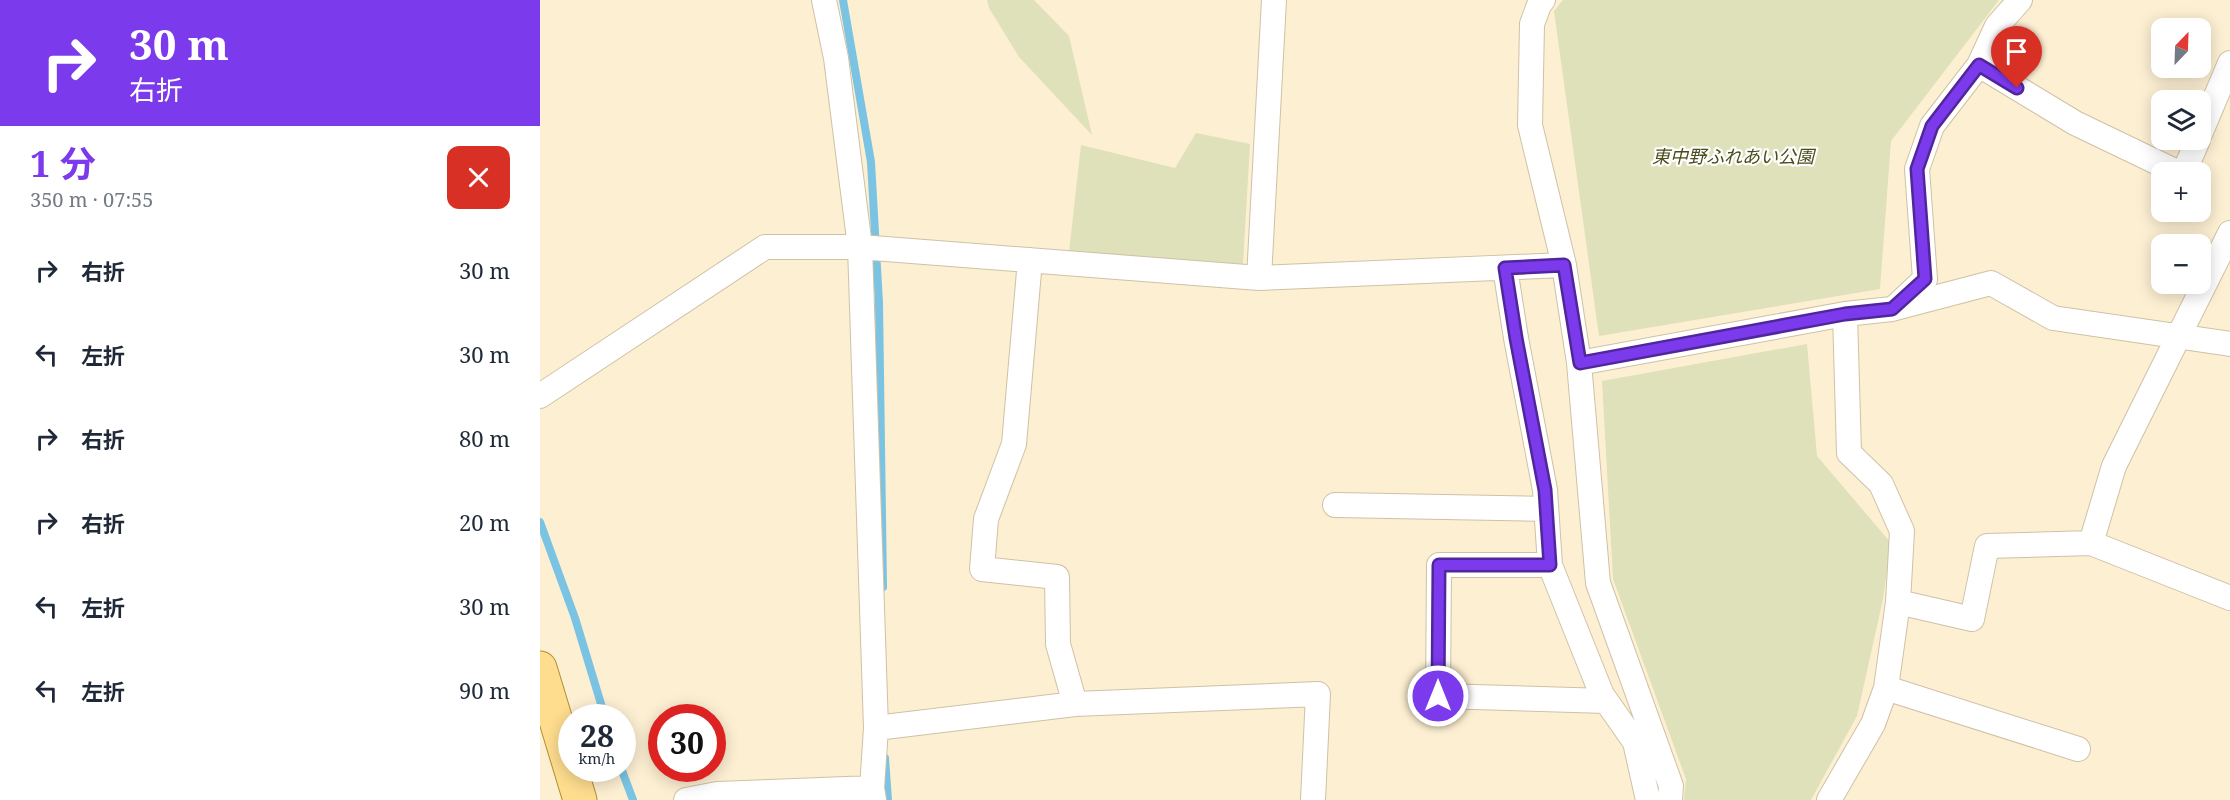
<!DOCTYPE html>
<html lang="ja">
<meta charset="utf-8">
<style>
:root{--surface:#fff;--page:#f2f2f3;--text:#1f2937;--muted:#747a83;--accent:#7c3aed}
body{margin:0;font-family:"Noto Serif","Noto Sans JP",serif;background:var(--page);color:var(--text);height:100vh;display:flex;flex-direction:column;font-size:22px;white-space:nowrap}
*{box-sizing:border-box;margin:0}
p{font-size:20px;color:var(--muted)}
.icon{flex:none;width:33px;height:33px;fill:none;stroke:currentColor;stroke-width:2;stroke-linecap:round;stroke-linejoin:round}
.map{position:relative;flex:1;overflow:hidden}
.drawer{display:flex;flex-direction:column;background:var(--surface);width:540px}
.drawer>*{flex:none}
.top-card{background:#7c3aed;color:#fff;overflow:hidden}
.needle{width:39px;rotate:23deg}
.controls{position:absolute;left:1611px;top:18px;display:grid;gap:12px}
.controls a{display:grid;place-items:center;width:60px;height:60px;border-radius:12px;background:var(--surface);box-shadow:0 3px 15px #0003;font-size:30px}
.speed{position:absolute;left:18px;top:704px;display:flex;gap:12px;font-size:30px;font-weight:700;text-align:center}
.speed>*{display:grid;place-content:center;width:78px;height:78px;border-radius:50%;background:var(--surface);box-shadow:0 3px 15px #0003;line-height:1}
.speed small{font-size:15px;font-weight:400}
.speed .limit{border:9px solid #d22;background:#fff;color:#111}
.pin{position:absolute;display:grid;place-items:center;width:51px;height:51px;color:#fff;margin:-62px -26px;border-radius:50% 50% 50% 0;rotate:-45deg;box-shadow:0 0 6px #0007}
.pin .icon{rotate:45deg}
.me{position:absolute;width:66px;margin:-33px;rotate:0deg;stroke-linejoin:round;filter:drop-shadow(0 0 4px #0008)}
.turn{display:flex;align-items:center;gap:21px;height:126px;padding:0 30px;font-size:27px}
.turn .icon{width:78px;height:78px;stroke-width:2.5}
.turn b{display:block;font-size:42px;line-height:51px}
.round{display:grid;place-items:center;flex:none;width:63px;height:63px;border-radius:12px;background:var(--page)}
.summary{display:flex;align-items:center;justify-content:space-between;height:102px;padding:0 30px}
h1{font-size:36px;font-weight:700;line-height:45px;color:var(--accent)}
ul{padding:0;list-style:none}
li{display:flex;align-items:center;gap:18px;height:84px;padding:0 30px}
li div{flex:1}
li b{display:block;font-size:22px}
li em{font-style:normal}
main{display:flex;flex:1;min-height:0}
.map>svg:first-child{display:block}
.green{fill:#dee1b9}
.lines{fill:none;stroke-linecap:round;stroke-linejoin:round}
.stream{stroke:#7ac3e3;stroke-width:8}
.street-casing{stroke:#cfc1a6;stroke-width:26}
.primary-casing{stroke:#b38d34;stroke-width:35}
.street{stroke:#fff;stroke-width:24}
.primary{stroke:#fedd8e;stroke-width:33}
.route-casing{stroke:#51269a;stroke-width:15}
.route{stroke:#7c3aed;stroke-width:10}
.labels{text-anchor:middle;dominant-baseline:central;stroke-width:4.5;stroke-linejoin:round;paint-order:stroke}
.park-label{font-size:18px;font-style:italic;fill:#4b4c1b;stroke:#fefefe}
</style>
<main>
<section class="drawer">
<div class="top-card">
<div class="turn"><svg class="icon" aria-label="right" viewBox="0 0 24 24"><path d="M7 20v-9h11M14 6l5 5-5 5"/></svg><div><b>30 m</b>右折</div></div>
</div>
<div class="summary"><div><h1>1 分</h1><p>350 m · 07:55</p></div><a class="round" style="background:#d93025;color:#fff"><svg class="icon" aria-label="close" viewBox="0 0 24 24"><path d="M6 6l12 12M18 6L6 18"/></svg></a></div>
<ul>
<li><svg class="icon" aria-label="right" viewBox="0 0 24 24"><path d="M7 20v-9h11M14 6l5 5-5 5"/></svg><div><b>右折</b></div><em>30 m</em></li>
<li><svg class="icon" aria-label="left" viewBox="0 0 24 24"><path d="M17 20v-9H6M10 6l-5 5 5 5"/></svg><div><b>左折</b></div><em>30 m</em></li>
<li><svg class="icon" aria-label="right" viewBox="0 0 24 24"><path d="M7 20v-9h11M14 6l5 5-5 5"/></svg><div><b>右折</b></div><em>80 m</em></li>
<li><svg class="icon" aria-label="right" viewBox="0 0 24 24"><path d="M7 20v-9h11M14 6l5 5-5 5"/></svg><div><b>右折</b></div><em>20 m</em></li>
<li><svg class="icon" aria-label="left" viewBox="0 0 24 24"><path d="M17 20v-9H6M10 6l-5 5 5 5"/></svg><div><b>左折</b></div><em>30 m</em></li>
<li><svg class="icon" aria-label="left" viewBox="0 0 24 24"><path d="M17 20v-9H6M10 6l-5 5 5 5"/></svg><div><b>左折</b></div><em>90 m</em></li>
</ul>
</section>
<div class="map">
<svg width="1690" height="800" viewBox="0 0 1690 800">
<rect width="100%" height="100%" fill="#fdefd2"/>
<!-- green -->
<path class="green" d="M 447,0 L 494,0 L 529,36 L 552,135 L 479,57 L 449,8 Z
M 1023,0 L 1459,0 L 1351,141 L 1340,289 L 1059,336 L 1014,11 Z
M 656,133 L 710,144 L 703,264 L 529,252 L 541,145 L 635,168 Z
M 1267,344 L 1277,456 L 1351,543 L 1343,599 L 1317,716 L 1271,800 L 1144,800 L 1146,779 L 1073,579 L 1062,381 Z"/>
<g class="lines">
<!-- stream -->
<path class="stream" d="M 303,0 L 331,162 L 339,303 L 343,587
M 0,522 L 35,618 L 65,717
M 345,758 L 348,800
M 81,768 L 93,800"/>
<!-- street casing -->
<g class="street-casing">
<path id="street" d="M 284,0 L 296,58 L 320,247 L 336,728 L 332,788 L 334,800
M 1003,0 L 999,5 L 992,24 L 990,125 L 1024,265 L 1039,363 L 1058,583 L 1131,786 L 1130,800
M 1439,65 L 1535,123 L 1637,172
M 1660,134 L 1690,63
M 1644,172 L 1658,140
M 490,260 L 474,444 L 446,519 L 442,569 L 517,577 L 518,644 L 535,704 L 778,694 L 773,800
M 965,268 L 976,338 L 1005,490 L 1010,565 L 1062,695 L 1095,742 L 1108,800
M 719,278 L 734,0
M 1354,308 L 1385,279 L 1377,169 L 1392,126 L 1439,65 L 1457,26 L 1480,0
M 1039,363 L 1305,314 L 1352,309 L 1451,283 L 1513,318 L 1690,344
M 0,396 L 225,247 L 320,247 L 719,278 L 1024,265
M 795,505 L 1006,509
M 1551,543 L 1574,466 L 1690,233
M 1010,565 L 899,565 L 898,696 L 1066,701
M 1358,602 L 1432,619 L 1447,546 L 1551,543 L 1690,598
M 1346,688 L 1538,749
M 336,728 L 535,704
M 146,800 L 177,794 L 332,788
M 1289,800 L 1333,724 L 1346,688 L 1358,602 L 1362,531 L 1341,484 L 1309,453 L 1305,314"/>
</g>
<!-- primary casing -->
<g class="primary-casing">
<path id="primary" d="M 0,668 L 40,800"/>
</g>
<!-- street -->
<use href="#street" class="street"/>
<!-- primary -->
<use href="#primary" class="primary"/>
</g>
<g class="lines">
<!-- route casing -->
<g class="route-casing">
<path id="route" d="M 898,696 L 899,565 L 1010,565 L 1005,490 L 976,338 L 965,268 L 1024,265 L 1040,363 L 1305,314 L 1352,309 L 1385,279 L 1377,169 L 1392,126 L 1439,65 L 1477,88"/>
</g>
<!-- route -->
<use href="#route" class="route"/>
</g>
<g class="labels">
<!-- park labels -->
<g class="park-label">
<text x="1193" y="156">東中野ふれあい公園</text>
</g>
</g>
</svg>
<div class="controls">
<a><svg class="needle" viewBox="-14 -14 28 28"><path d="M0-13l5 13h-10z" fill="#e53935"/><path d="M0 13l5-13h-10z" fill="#747a83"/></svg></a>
<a><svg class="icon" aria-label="layers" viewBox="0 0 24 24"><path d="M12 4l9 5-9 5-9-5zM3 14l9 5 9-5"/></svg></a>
<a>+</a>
<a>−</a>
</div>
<div class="speed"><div>28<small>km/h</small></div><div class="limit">30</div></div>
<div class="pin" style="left:1477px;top:88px;background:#d93025"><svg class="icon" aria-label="arrive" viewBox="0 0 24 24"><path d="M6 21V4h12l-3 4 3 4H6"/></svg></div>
<svg class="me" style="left:898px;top:696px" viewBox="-20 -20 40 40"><circle r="17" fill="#7c3aed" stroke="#fff" stroke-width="3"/><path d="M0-11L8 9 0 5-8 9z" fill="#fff"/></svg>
</div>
</main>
